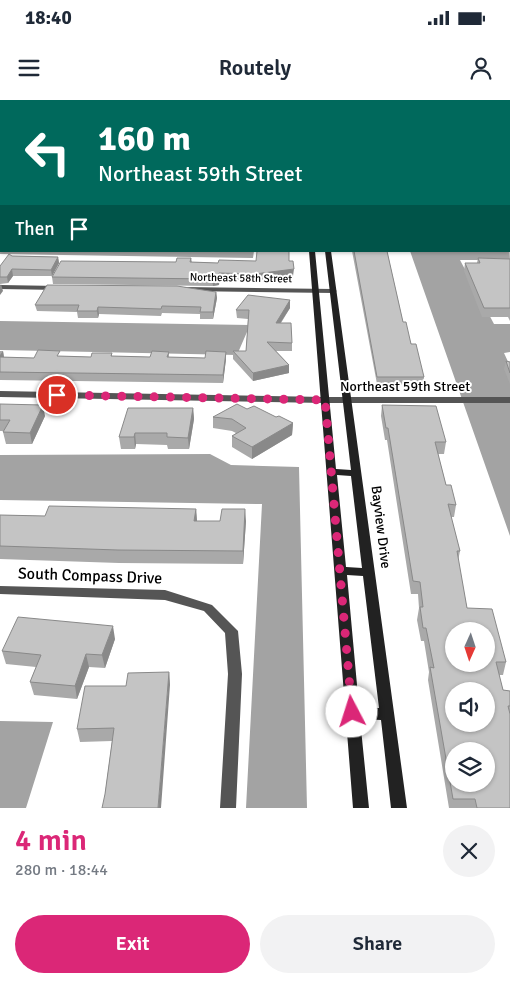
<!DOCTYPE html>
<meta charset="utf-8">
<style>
:root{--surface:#fff;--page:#f2f2f3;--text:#1f2937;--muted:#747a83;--accent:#db2777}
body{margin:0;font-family:Signika,sans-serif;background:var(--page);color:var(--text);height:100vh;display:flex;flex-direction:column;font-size:19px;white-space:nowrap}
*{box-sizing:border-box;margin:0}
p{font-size:16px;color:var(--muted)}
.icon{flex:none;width:28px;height:28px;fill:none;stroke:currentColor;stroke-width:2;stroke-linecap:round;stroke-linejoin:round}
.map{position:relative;height:708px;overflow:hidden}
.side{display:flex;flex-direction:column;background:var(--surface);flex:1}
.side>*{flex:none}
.top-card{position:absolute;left:0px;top:0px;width:510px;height:152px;box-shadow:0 1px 4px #0004;background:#00695c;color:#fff;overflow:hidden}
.needle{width:32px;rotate:183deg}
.controls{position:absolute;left:445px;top:522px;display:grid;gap:10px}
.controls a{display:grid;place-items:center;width:50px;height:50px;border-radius:50%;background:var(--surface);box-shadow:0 1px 4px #0004;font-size:25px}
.pin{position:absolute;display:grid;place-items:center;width:42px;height:42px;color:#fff;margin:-21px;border:2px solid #fff;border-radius:50%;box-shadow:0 1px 5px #0007}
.me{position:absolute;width:55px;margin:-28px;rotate:355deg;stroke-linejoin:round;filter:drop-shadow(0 0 4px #0008)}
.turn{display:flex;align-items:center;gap:18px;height:105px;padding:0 15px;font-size:22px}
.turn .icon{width:65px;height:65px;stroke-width:2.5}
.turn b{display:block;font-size:35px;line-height:42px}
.then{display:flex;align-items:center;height:48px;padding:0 15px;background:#0003;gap:10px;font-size:19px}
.round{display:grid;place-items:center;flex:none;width:52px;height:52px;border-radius:26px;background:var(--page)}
.summary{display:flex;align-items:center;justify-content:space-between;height:85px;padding:0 15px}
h1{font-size:30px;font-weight:600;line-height:38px;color:var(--accent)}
.button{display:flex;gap:10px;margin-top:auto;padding:10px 15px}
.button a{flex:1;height:58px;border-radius:30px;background:var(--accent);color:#fff;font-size:20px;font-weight:600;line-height:58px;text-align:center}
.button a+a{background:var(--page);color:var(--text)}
.status{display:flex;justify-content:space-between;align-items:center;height:35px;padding:0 25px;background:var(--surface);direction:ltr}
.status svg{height:14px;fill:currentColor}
header{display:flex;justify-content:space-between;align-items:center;height:65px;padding:0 15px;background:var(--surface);font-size:22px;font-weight:600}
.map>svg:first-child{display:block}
.water{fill:#a3a3a3}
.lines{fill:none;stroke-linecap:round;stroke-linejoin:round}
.street{fill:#555;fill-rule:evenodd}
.secondary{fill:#222;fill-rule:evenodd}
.wall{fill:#a9a9a9}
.shaded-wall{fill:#898989}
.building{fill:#c4c4c4;stroke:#898989;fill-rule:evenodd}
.route{stroke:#db2777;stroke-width:9;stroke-dasharray:0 16.2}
.labels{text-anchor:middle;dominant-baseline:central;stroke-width:4;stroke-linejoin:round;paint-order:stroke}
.far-street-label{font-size:11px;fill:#000;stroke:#fff}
.street-label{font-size:14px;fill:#000;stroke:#fff}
.near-street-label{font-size:16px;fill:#000;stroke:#fff}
</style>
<div class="status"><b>18:40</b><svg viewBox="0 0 49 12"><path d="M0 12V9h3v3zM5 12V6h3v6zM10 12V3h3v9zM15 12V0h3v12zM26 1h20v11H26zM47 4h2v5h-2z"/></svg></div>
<header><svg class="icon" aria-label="menu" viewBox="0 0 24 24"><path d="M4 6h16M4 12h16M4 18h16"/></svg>Routely<svg class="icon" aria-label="person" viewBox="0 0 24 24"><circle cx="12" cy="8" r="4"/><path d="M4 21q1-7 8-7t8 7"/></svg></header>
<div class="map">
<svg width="510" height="708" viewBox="0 0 510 708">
<rect width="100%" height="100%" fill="#fff"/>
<!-- water -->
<path class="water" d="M 0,138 L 1,151 L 254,151 L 253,158 L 0,154 Z
M 509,142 L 510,160 L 460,160 L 494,224 L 510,224 L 510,252 L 504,253 L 510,266 L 510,436 L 410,151 L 509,151 Z
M 0,221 L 250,225 L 237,255 L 0,250 Z
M 210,354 L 231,365 L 299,367 L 307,708 L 246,708 L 262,404 L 0,400 L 0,355 Z
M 0,621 L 53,622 L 26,708 L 0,708 Z"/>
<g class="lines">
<!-- street -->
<path class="street" d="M 275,0 L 340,0 L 341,1 L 274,1 Z
M 0,185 L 59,186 L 63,188 L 59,190 L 0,189 Z
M 183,187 L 333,189 L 337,191 L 333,193 L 186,191 L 182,189 Z
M 0,291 L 325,297 L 510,297 L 510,303 L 325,303 L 0,297 Z
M 0,486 L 165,490 L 212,505 L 238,531 L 242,574 L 236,708 L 220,708 L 228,574 L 225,533 L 204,511 L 165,500 L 0,494 Z"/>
<!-- secondary -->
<path class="secondary" d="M 309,151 L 315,151 L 336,369 L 351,370 L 325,151 L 331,151 L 407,708 L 391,708 L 381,620 L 360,619 L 369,708 L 353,708 ZM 337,375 L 351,376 L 362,468 L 346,467 ZM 347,475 L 363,476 L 379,608 L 359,607 Z"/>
</g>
<!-- wall -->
<path class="wall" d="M 328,0 L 510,0 L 510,116 L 509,116 L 510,116 L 510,140 L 509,140 L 509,1 L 328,1 Z
M 352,151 L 387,151 L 403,222 L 424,277 L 423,285 L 377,284 Z
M 12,156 L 58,157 L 59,163 L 52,176 L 13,176 L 8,183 L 0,184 L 0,166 Z
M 191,158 L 192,162 L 218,163 L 256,161 L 289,161 L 293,176 L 255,181 L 220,180 L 219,185 L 213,186 L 53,184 L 52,177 L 176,162 Z
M 478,158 L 510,159 L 510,221 L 508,217 L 482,217 L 464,171 L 465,163 L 477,163 Z
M 216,192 L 217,198 L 213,219 L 200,219 L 200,214 L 162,213 L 161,216 L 99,214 L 98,218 L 78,218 L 77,212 L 37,211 L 35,205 Z
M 290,200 L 290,208 L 281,223 L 292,243 L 292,251 L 276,251 L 289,265 L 289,273 L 253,281 L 233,259 L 233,251 L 246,251 L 248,219 L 237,218 L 236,210 Z
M 0,251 L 3,251 L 4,257 L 34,258 L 61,256 L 91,257 L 112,253 L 112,256 L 150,257 L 169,252 L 169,257 L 205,258 L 226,252 L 226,259 L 223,283 L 0,280 Z
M 506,261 L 510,262 L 510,284 L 504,269 Z
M 0,304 L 45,316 L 32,344 L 6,344 L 3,332 L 4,331 L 0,331 Z
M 382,305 L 446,342 L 444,354 L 438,354 L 446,385 L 456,405 L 454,417 L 451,417 L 460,451 L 458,461 L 467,508 L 506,562 L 503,575 L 499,575 L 503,590 L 510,591 L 510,708 L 449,708 L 428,580 L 429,572 L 424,541 L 421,541 L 417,520 L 419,508 L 418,494 L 411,494 L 387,340 L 385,340 L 381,316 Z
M 193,308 L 194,319 L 189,349 L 168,349 L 167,345 L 136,344 L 135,349 L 121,349 L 119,337 Z
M 247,309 L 276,317 L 293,323 L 292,335 L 252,359 L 232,347 L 232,336 L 236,333 L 232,331 L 213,328 L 213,317 Z
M 196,409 L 197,421 L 246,421 L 243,464 L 119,463 L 0,459 L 0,415 L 45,416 Z
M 115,539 L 105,568 L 89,567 L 77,599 L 34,595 L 30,582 L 36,567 L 6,564 L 2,551 Z
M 169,572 L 170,585 L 105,694 L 112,641 L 80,642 L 77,629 L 126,586 Z"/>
<!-- shaded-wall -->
<path class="shaded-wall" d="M 58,157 L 59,163 L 52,176 L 51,170 Z
M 12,169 L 13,176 L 8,183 L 7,177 Z
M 294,169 L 293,176 L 255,181 L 255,174 Z
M 219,173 L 219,185 L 213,186 L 212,179 Z
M 1,184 L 3,191 L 0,195 L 0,186 Z
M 216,192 L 217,198 L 213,219 L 213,212 Z
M 290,200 L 290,208 L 275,231 L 276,223 Z
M 98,207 L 99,214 L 98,218 L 97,211 Z
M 3,251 L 4,258 L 0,262 L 0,255 Z
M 226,252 L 226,259 L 223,283 L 223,275 Z
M 289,265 L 289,273 L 253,281 L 253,273 Z
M 43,305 L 45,316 L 32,344 L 30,333 Z
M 193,308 L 194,319 L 189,349 L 188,338 Z
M 293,323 L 292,335 L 252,359 L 252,347 Z
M 135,333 L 136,344 L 135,349 L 134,337 Z
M 196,409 L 197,421 L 194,421 Z
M 245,409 L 246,421 L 243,464 L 243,451 Z
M 113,526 L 115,539 L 105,568 L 102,555 Z
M 86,554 L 89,567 L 77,599 L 75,586 Z
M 169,572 L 170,585 L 161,708 L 158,708 Z"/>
<!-- building -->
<path class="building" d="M 22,0 L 106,0 L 104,1 L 21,1 Z
M 140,0 L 289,0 L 289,1 L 138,1 Z
M 328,0 L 510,0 L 510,23 L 509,23 L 509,1 L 328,1 Z
M 0,20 L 1,20 L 1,58 L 0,59 Z
M 509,28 L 510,28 L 510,60 L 509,60 Z
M 509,64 L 510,65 L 510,110 L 509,110 L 509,116 L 510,116 L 510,134 L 509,134 Z
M 0,90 L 1,90 L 1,104 L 0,104 Z
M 257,151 L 289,151 L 289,161 L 293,161 L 294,169 L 255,174 L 219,173 L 218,178 L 212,179 L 52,177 L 61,161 L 176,162 L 177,158 L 191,158 L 190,162 L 218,163 L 219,160 L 256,161 Z
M 354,151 L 387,151 L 403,222 L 406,222 L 411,244 L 416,244 L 424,277 L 377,277 Z
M 9,154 L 12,156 L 58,157 L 51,170 L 12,169 L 7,177 L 0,177 L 0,166 Z
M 478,158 L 510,159 L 510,208 L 484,208 L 465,163 L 480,163 Z
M 47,185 L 177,186 L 216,192 L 213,212 L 200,212 L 201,207 L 162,206 L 161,209 L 98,207 L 97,211 L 77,211 L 79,205 L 35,205 Z
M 248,195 L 290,200 L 276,223 L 291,223 L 292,243 L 267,242 L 289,265 L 253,273 L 233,251 L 246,251 L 249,210 L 236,210 Z
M 38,250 L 60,251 L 57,256 L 91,257 L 92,253 L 112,253 L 111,256 L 150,257 L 152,251 L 169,252 L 167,257 L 205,258 L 206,251 L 226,252 L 223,275 L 0,272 L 0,257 L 34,258 Z
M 506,261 L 510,262 L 510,273 Z
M 0,304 L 43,305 L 30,333 L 3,332 L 10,320 L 0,320 Z
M 237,304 L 247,309 L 254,306 L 276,317 L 279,316 L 293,323 L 252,347 L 232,336 L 246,328 L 232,319 L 213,317 Z
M 382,305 L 436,306 L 446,342 L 435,342 L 446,385 L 451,385 L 456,405 L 448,404 L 460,451 L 457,451 L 467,508 L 492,509 L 506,562 L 496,562 L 503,590 L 510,591 L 510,606 L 508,606 L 510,614 L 510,708 L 477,708 L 475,699 L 453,699 L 430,567 L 434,568 L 426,528 L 423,528 L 420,507 L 423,507 L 420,482 L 413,481 L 388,328 L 386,328 ZM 454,531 L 486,531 L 486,564 L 454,564 ZM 454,591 L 486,591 L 486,624 L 454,624 ZM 454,651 L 486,651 L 486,684 L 454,684 Z
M 128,308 L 193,308 L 188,338 L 167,337 L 167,333 L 135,333 L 134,337 L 119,337 Z
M 49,406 L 196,409 L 194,421 L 220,421 L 222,409 L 245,409 L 243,451 L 118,450 L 0,446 L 0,415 L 45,416 Z
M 18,517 L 113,526 L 102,555 L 86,554 L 75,586 L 30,582 L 41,555 L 2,551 Z
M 169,572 L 158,708 L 102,708 L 105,694 L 114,628 L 77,629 L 85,586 L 126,586 L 128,573 Z"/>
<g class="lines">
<!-- route -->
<path class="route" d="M 57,295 L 325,300 L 352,612"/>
</g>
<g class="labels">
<!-- far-street labels -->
<g class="far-street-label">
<text transform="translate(241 178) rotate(1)">Northeast 58th Street</text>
</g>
<!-- street labels -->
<g class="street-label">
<text x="405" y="286">Northeast 59th Street</text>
<text transform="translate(381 427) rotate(83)">Bayview Drive</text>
</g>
<!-- near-street labels -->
<g class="near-street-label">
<text transform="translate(90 476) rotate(2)">South Compass Drive</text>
</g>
</g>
</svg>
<div class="controls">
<a><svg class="needle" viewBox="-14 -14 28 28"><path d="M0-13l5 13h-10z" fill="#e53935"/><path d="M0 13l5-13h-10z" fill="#747a83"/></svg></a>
<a><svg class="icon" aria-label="sound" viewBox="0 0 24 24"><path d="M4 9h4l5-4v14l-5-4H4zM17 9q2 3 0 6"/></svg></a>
<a><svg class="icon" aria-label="layers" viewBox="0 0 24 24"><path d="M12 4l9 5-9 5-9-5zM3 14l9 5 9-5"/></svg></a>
</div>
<div class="pin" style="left:57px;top:295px;background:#d93025"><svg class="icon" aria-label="arrive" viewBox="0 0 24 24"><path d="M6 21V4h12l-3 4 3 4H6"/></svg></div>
<svg class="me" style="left:352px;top:612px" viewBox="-20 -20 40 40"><circle r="19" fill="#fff"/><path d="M0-13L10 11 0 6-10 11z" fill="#db2777"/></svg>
<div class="top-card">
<div class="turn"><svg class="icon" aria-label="left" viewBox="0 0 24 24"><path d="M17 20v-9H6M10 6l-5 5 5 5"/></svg><div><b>160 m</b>Northeast 59th Street</div></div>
<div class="then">Then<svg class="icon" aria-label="arrive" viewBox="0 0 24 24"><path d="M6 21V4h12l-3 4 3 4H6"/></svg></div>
</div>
</div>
<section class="side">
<div class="summary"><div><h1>4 min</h1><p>280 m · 18:44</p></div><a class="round"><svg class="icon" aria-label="close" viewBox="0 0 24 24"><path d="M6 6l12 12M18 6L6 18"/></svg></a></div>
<div class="button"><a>Exit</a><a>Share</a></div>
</section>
